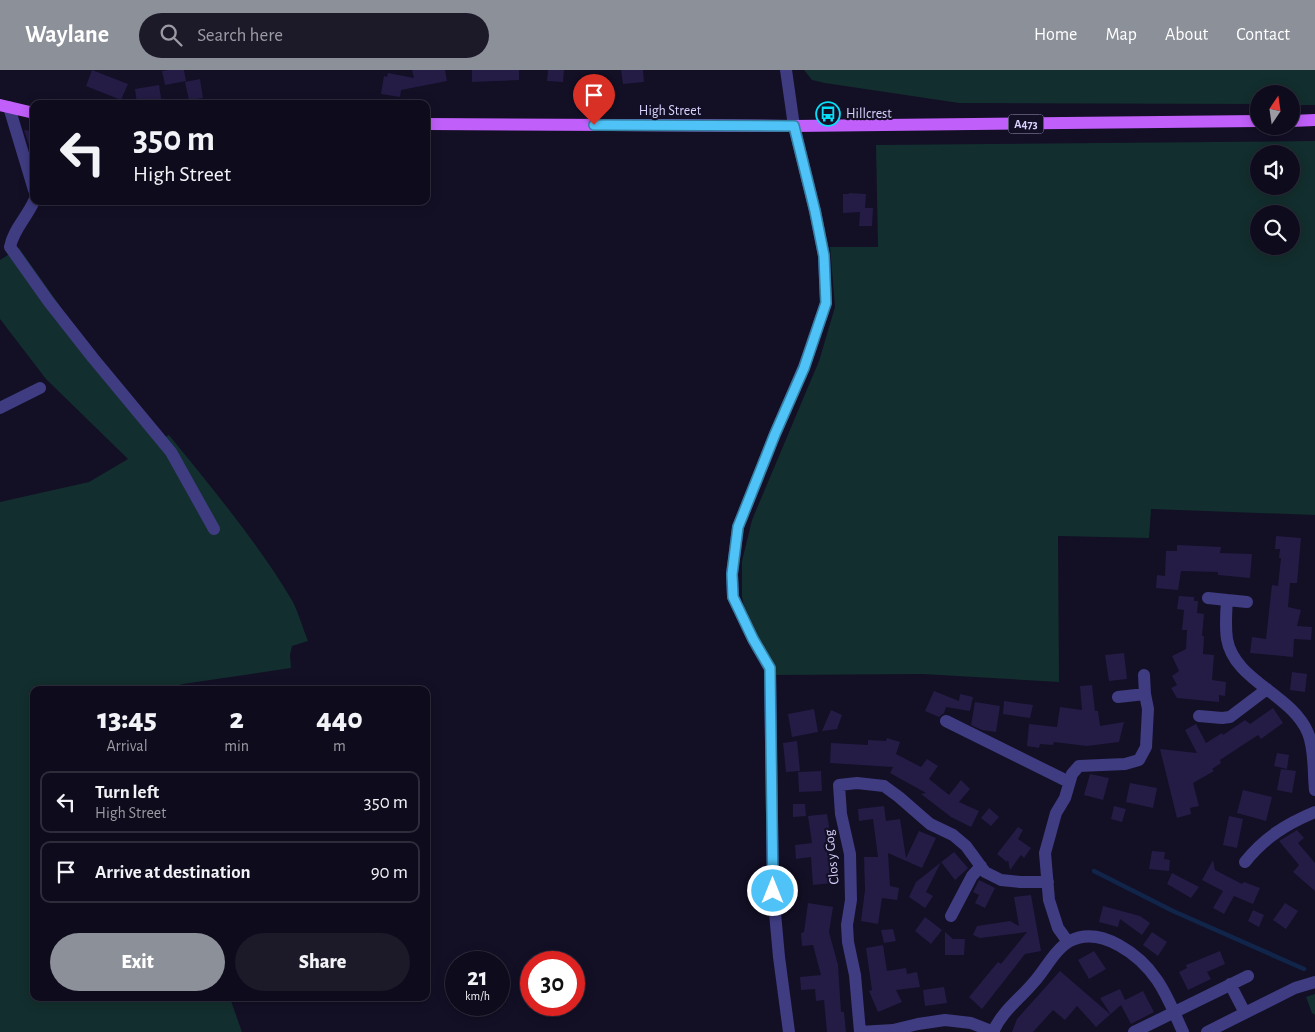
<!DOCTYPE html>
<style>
:root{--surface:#0e0b1c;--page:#1c1929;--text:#f1f3f6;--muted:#9b9ba3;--line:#2e2b3b;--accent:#8c9099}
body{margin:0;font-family:"Alegreya Sans",sans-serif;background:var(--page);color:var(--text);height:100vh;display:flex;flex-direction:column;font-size:19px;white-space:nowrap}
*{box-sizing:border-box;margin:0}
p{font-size:16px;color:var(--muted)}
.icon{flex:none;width:28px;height:28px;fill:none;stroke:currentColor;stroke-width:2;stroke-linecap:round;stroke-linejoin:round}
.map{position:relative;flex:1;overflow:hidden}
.side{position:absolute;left:30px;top:616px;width:400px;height:315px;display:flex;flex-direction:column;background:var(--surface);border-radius:10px;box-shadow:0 2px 12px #0003,0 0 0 1px var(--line)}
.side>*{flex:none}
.hud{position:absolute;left:30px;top:30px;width:400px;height:105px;border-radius:10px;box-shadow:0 2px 12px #0003,0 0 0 1px var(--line);background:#0e0b1c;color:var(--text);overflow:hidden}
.needle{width:32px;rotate:13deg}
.buttons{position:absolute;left:1250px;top:15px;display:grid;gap:10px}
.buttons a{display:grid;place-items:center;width:50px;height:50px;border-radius:50%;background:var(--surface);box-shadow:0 2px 12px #0003,0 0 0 1px var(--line);font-size:25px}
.speed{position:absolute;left:445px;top:881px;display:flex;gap:10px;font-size:25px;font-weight:700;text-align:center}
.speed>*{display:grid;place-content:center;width:65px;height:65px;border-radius:50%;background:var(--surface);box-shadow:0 2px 12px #0003,0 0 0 1px var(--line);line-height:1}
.speed small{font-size:12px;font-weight:400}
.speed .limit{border:8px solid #d22;background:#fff;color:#111}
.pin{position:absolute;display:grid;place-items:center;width:42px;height:42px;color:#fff;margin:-51px -21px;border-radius:50% 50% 50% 0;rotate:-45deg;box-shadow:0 0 5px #0007}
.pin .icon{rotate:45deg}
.me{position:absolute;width:55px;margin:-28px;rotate:0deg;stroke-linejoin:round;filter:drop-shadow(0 0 4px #0008)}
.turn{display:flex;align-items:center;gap:18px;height:105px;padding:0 20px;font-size:22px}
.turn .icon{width:65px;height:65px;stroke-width:2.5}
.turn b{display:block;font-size:35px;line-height:42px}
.eta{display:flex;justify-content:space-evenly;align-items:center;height:85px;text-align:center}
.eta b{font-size:30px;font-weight:800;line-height:35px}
.button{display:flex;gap:10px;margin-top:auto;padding:10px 20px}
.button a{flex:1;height:58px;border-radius:30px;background:var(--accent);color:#fff;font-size:20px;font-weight:800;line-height:58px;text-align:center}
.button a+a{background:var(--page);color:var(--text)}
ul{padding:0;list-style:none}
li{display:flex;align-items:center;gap:15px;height:62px;margin:0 10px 8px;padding:0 10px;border:2px solid var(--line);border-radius:10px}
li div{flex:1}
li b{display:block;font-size:19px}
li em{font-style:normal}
header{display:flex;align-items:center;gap:30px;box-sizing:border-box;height:70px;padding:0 25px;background:var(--accent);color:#fff}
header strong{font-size:24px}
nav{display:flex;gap:28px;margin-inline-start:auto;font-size:18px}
.search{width:350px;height:45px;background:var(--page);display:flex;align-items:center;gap:12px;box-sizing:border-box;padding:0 18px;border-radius:28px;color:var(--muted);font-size:19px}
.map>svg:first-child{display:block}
.green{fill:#132e2e;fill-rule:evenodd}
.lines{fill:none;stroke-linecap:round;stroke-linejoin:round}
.stream{stroke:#102549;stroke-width:4.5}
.building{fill:#241c45}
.minor{stroke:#3f3c82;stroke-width:12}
.major{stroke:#c05ffa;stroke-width:12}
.route-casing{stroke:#337fa1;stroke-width:12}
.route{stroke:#4fc3f7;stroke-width:9}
.labels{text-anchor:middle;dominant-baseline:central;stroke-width:4.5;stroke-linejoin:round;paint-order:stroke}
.shield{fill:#130f25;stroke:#9e99bd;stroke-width:1}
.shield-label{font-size:12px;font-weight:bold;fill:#d9d4fe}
.street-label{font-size:14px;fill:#d9d4fe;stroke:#130f25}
.poi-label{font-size:14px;fill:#d9d4fe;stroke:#130f25;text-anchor:start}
</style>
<header>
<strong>Waylane</strong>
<div class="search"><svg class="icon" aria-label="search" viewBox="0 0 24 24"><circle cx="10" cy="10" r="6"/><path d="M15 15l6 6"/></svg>Search here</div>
<nav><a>Home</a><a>Map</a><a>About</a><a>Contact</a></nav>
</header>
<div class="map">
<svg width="1315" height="962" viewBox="0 0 1315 962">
<rect width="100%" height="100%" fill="#130f25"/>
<!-- green -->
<path class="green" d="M 804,0 L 1315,0 L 1315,35 L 1291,35 L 1291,24 L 1259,24 L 1259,34 L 959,33 L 825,13 L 812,10 Z
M 1315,71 L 1315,445 L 1151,439 L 1149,468 L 1058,466 L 1059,612 L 923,604 L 775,605 L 749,561 L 742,527 L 742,491 L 752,450 L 819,291 L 835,237 L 830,177 L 878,177 L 876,75 ZM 1259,84 L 1291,84 L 1291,116 L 1259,116 ZM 1259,144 L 1291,144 L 1291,176 L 1259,176 Z
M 19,178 L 156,372 L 169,365 C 211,417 259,474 293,532 C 299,544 303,559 308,571 L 292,576 L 290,585 L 291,598 L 183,614 L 165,620 L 34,620 L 34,928 L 230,928 L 242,962 L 0,962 L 0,432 L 89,412 L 128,389 L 46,309 L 0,249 L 0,190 Z
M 1315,924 L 1315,945 L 1312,943 L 1306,927 Z"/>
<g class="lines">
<!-- stream -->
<path class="stream" d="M 1094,801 L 1173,841 L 1304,899"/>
</g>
<!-- building -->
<path class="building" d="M 92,0 L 128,14 L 121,30 L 86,16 Z
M 169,0 L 184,0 L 186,11 L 165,15 L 162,1 Z
M 412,0 L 445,0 L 447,11 L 401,20 L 400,27 L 381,24 L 384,6 L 387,7 L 388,3 L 414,8 Z
M 472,0 L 519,0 L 519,10 L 472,12 Z
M 548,0 L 564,0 L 563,12 L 547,11 Z
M 621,0 L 643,0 L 644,12 L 623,14 Z
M 200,9 L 203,28 L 189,30 L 185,12 Z
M 159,15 L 162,34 L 137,34 L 135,19 Z
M 24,60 L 34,61 L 34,91 Z
M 849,123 L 866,124 L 865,138 L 873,138 L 872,156 L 859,156 L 860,142 L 843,143 L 843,124 L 849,124 Z
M 1276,466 L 1301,468 L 1297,513 L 1290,513 L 1288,537 L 1301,540 L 1297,556 L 1312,557 L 1311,570 L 1294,569 L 1293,587 L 1250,583 L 1252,567 L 1266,569 L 1272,515 L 1278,516 L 1281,488 L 1279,488 L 1280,479 L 1275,479 Z
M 1177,475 L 1221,477 L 1220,483 L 1252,484 L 1250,508 L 1218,505 L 1218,502 L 1181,501 L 1178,520 L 1156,518 L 1157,505 L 1165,506 L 1166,481 L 1177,481 Z
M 1179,526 L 1194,527 L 1194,531 L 1198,531 L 1197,543 L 1204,544 L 1202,566 L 1204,566 L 1203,584 L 1214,585 L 1212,610 L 1226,612 L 1225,626 L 1219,625 L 1219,632 L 1177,628 L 1171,618 L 1177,615 L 1172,606 L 1179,601 L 1172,586 L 1186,579 L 1187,560 L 1182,560 L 1184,540 L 1177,539 Z
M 1124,583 L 1127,609 L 1109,611 L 1105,585 Z
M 1292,602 L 1307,604 L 1305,622 L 1290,620 Z
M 1092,615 L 1095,641 L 1098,641 L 1100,656 L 1124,652 L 1119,672 L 1087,676 L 1054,672 L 1053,675 L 1040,674 L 1039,678 L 1027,676 L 1029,654 L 1057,657 L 1060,637 L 1082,640 L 1080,616 Z
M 934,621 L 959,631 L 960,624 L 973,627 L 970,641 L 946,637 L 944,643 L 939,647 L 925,641 Z
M 1004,631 L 1033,635 L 1030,648 L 1003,644 Z
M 975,632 L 1000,636 L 996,662 L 982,660 L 971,655 Z
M 1273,638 L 1283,653 L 1261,669 L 1258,665 L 1220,690 L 1221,693 L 1212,699 L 1214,701 L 1193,713 L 1199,736 L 1190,738 L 1191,744 L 1177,748 L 1160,679 L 1197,683 L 1185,660 L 1196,654 L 1206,673 L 1222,663 L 1223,665 L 1245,650 L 1250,654 Z
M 814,639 L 818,662 L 792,667 L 788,644 Z
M 831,640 L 842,645 L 837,659 L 822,661 Z
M 887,668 L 900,672 L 896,684 L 921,697 L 927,689 L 938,696 L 929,709 L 949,725 L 961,710 L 970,719 L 959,732 L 979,741 L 971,757 L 951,747 L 921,724 L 926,723 L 890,703 L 893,697 L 830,693 L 831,673 L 868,675 L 868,670 L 886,671 Z
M 797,671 L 800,701 L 786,702 L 783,673 Z
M 1277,683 L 1289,685 L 1287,699 L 1274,696 Z
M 1281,699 L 1296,701 L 1292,723 L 1277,720 Z
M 821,701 L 822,721 L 799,722 L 798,702 Z
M 1090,704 L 1109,708 L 1103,730 L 1084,725 Z
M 1130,713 L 1157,718 L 1153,738 L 1126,732 Z
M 1243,720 L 1272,727 L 1266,751 L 1237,743 Z
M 793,734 L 805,734 L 806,746 L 793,747 Z
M 884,736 L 886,751 L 900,749 L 906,788 L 919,761 L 936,768 L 922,798 L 888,783 L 890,816 L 899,818 L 897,830 L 882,828 L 878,854 L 861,851 L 865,820 L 864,787 L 878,787 L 873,749 L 859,751 L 858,739 Z
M 1114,736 L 1126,739 L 1122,752 L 1111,749 Z
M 989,738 L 999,747 L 991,756 L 981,748 Z
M 827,744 L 834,786 L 835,799 L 832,800 L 832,813 L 813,815 L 811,787 L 796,789 L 795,775 L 812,773 L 808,746 Z
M 1229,746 L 1243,749 L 1237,778 L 1223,775 Z
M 1018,757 L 1023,760 L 1018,769 L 1031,778 L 1024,788 L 1021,785 L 1010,800 L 1008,790 L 1007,792 L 997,784 Z
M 1297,760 L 1304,768 L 1298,773 L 1315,793 L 1315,821 L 1293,802 L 1299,795 L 1279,771 Z
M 1152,781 L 1165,782 L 1164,789 L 1170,790 L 1169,801 L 1149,799 Z
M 954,782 L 968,798 L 965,801 L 955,810 L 941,792 L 926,822 L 933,826 L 925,838 L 909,827 L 916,812 Z
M 1213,790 L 1215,800 L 1242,814 L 1244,812 L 1260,818 L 1253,834 L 1234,826 L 1224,844 L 1213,838 L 1223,821 L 1202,810 Z
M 1172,803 L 1199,817 L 1191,828 L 1167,814 Z
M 979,810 L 995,818 L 985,838 L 975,833 L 979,825 L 973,822 Z
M 1031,825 L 1041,881 L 1025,884 L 982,939 L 969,927 L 998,892 L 1001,894 L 1027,862 L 980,868 L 973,865 L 977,856 L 1010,851 L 1019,856 L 1014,827 Z
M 808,833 L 833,837 L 829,862 L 838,895 L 841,942 L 844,942 L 846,962 L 827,962 L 824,930 L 816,931 L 815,919 L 801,920 L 800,907 L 821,905 L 813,875 L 802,876 L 801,863 L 804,862 Z
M 1285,833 L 1298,841 L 1286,859 L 1273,850 Z
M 1103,836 L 1140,846 L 1150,853 L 1142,865 L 1120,849 L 1118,857 L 1099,852 Z
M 1253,840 L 1264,845 L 1259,857 L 1248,851 Z
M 925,847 L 942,860 L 931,874 L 915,861 Z
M 893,859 L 896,871 L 884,873 L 881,860 Z
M 945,862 L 953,869 L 965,869 L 964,885 L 945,885 Z
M 1152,862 L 1167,872 L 1158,886 L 1143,875 Z
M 883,875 L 887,901 L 906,898 L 907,904 L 917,902 L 920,917 L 896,920 L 902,932 L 878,942 L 869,921 L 872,920 L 866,878 Z
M 1094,881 L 1106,899 L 1089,909 L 1078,890 Z
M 1220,881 L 1225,894 L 1207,902 L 1211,909 L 1188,920 L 1179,902 L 1187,898 L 1186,895 Z
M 1060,901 L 1111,945 L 1100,928 L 1120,919 L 1125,930 L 1143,921 L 1154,942 L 1131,954 L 1121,935 L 1096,957 L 1077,936 L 1065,950 L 1053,940 L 1033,962 L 1012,962 L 1017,949 Z
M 944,917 L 947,933 L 925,936 L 923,920 Z"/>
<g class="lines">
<!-- minor -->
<path class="minor" d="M 786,0 L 794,56 L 815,141 L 824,186 L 826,233 L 804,297 L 775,364 L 738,457 L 735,481 L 732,504 L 733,527 L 753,569 L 770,599 L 773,821 L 779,887 L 789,962
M 9,37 L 34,120
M 34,131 C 27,147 13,160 10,177 L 49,232 L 93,288 L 171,382 L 214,459
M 0,338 L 40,318
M 1208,528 L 1227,530 C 1226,543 1225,556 1227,569 C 1234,611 1292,624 1308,663 C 1315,680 1313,702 1315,720
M 1227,530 L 1247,532
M 1144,605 L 1145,624
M 1199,646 L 1222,648 L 1230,647 L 1267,619
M 946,651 L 1069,712
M 1245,792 C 1264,768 1286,754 1315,742
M 951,846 L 972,806 L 981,796
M 1068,872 L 1058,858 L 1049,830 L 1045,783 L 1056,743 L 1065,728 L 1072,704 L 1079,696 L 1125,694 L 1139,690 L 1146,677 L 1148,639 L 1145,624 L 1118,627
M 1230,914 L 1245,943
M 993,962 C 1002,941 1020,929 1034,912 C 1045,900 1055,879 1070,871 C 1101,855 1140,885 1157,910 C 1168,926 1175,945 1183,962
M 994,962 L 971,953 L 945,950 L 918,954 L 893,960 L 860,962 L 855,905 L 848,872 L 847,855 L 851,830 L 850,784 L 841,744 L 839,715 L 857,713 L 884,716 L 899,727 L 930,754 L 953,765 L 966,776 L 985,802 L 1001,810 L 1020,812 L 1048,812
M 1134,962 L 1248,906
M 1207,962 L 1295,918 L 1315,912"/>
<!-- major -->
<path class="major" d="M 0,35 L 34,43
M 1291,51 L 1315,50
M 426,54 L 794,56 L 1259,51"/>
</g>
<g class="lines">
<!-- route casing -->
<g class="route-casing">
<path id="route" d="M 594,55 L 794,56 L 815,141 L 824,186 L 826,233 L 804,298 L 775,364 L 738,457 L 732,504 L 733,527 L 753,569 L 770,598 L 773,821"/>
</g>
<!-- route -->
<use href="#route" class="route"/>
</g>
<!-- icons -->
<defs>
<g id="bus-ring" transform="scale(1.25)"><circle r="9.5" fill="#130f25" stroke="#08def7" stroke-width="1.5"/><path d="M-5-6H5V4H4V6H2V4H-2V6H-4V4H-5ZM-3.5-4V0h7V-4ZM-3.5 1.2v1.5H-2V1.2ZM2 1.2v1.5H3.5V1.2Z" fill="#08def7"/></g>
</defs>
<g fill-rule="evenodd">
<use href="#bus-ring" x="828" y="44"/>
</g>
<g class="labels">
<!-- shield labels -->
<rect class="shield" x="1008.5" y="44.5" width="35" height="19" rx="4"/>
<g class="shield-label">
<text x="1026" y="54">A473</text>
</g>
<!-- street labels -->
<g class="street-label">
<text x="670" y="41">High Street</text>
<text transform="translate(832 787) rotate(-96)">Clos y Gog</text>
</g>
<!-- poi labels -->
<g class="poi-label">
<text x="846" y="44">Hillcrest</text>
</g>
</g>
</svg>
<div class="buttons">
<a><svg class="needle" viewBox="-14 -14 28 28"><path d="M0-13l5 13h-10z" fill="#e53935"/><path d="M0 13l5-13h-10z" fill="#9b9ba3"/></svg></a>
<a><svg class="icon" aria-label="sound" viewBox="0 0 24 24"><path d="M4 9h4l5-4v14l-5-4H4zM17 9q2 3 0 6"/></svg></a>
<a><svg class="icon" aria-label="search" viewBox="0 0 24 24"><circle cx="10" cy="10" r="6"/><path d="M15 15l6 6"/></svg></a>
</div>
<div class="speed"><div>21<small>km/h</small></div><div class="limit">30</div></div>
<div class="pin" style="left:594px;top:55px;background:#d93025"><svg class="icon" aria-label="arrive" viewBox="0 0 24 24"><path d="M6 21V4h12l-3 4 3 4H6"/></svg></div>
<svg class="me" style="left:773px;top:821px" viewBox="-20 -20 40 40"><circle r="17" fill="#4fc3f7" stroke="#fff" stroke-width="3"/><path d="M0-11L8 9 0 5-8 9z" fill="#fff"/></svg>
<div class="hud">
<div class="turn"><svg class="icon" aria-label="left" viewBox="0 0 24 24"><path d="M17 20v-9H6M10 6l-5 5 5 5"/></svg><div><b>350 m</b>High Street</div></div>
</div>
<section class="side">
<div class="eta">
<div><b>13:45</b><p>Arrival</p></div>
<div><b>2</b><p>min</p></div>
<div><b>440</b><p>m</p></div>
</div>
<ul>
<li><svg class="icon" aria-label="left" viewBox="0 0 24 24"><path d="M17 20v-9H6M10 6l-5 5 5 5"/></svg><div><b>Turn left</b><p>High Street</p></div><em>350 m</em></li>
<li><svg class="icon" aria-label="arrive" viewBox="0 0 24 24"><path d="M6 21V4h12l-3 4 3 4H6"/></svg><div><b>Arrive at destination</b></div><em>90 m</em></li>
</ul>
<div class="button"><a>Exit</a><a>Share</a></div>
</section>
</div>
